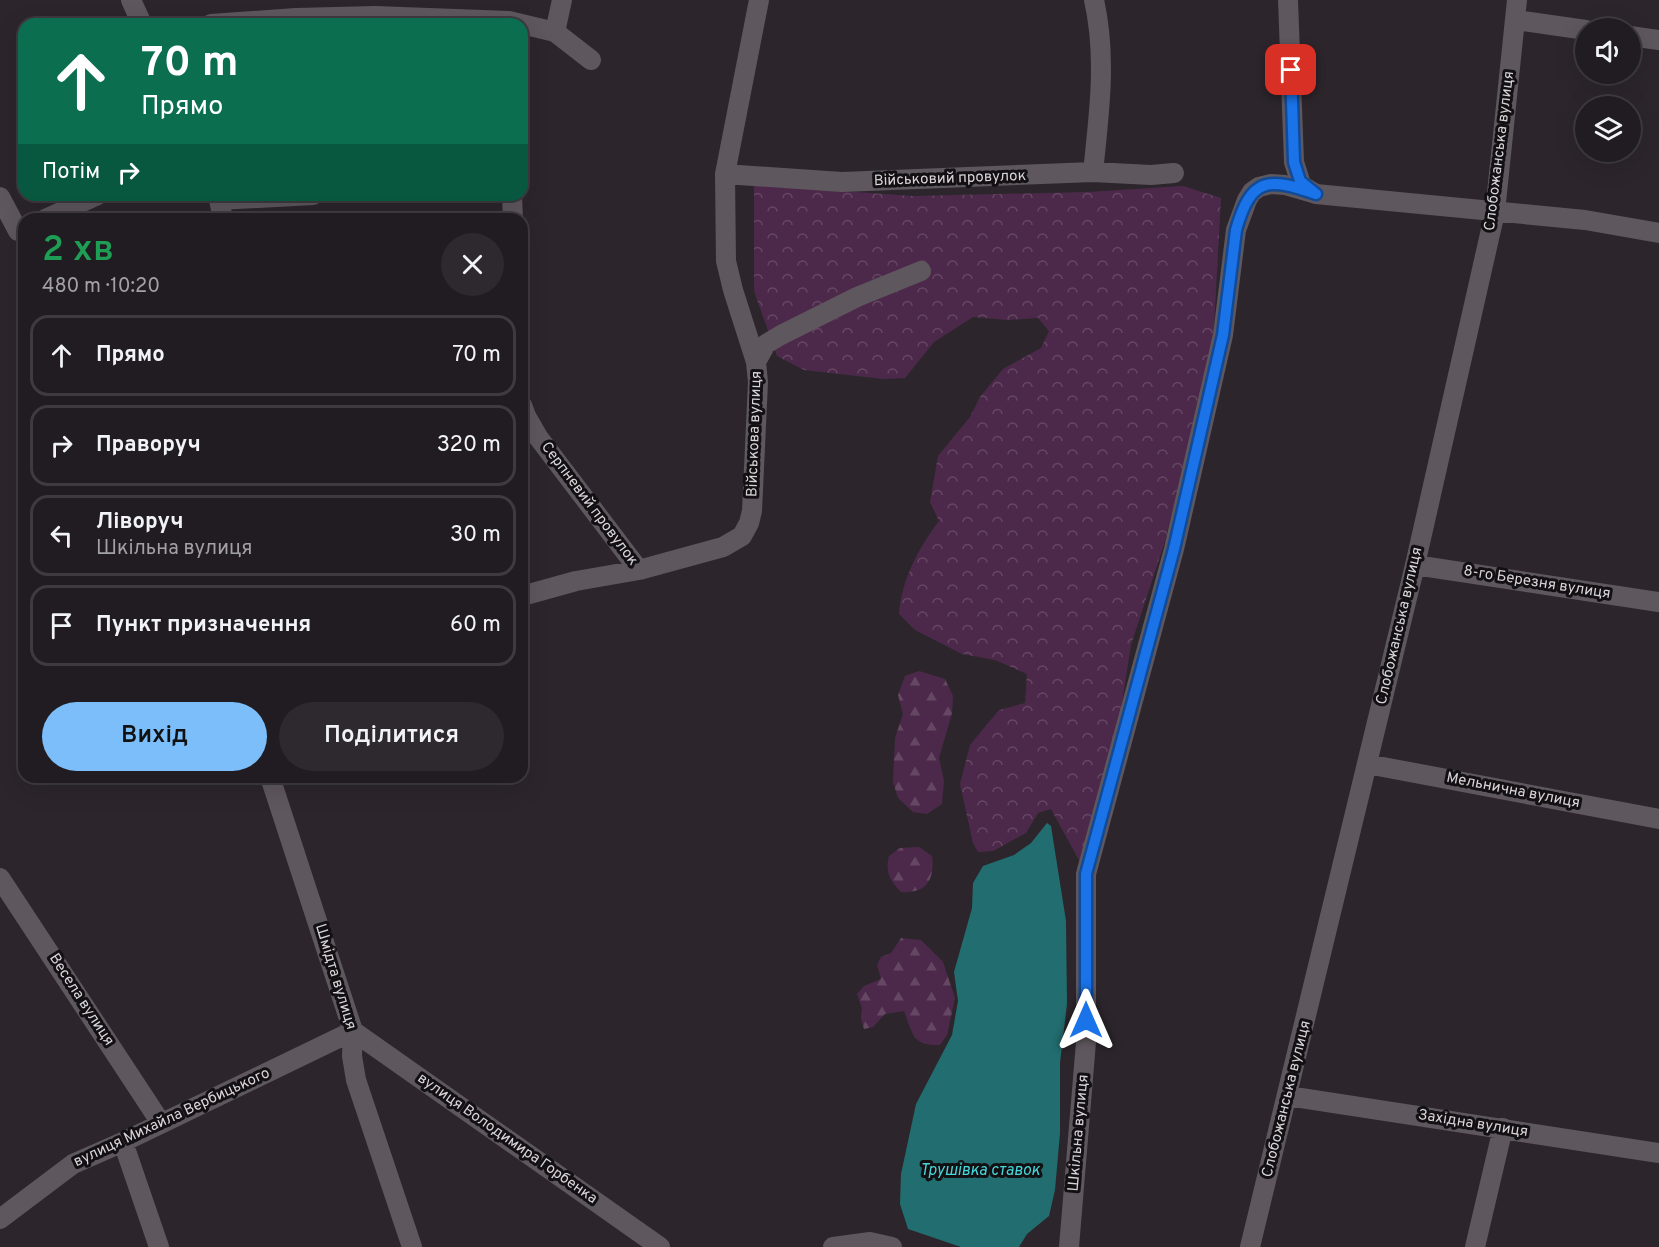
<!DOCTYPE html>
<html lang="uk">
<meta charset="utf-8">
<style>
:root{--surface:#211c21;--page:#2d292e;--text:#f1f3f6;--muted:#a2a1a5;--line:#3e3a3f;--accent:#7cbef9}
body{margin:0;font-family:Overpass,sans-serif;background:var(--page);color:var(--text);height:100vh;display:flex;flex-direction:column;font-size:22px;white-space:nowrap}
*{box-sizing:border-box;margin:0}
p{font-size:20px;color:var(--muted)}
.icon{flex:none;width:33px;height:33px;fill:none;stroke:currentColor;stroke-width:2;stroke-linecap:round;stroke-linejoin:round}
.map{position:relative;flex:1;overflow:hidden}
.side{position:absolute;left:18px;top:213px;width:510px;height:570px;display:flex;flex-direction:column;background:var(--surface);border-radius:18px;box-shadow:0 6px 24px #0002,0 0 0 2px var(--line)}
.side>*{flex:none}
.hud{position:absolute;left:18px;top:18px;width:510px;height:183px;border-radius:18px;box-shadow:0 6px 24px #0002,0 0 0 2px var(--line);background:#0b6e4f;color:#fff;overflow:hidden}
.fabs{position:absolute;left:1575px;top:18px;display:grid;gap:12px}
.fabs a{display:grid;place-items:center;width:66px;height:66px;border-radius:50%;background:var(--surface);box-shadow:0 6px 24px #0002,0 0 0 2px var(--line);font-size:30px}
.pin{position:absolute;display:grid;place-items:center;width:51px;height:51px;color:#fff;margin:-26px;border-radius:12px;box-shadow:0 3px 9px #0006}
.me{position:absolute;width:66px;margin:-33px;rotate:0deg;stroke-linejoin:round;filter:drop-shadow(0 0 4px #0008)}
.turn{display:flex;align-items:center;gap:21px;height:126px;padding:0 24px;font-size:27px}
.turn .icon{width:78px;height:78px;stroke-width:2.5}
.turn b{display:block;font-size:42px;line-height:51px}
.then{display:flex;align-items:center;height:57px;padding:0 24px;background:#0003;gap:12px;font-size:22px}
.round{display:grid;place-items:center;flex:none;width:63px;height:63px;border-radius:32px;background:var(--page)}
.headline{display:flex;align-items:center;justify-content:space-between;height:102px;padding:0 24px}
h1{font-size:36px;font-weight:600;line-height:45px;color:#1e9e55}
.primary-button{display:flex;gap:12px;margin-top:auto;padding:12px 24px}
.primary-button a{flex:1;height:69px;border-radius:36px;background:var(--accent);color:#111;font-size:24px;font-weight:600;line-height:69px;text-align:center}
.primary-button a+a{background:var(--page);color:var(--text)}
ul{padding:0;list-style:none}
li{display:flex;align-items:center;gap:18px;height:81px;margin:0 12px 9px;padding:0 12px;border:3px solid var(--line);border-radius:18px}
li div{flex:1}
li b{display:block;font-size:22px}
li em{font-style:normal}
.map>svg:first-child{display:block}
.forest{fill:url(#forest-firs)}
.park{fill:url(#park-crowns)}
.water{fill:#226d6f}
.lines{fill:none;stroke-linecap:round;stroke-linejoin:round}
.minor{stroke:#5e575d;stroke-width:20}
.route-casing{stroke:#114b97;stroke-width:15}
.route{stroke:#1a73e8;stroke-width:10}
.labels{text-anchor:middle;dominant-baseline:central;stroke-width:6;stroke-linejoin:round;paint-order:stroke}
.street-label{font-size:15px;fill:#d8d4d8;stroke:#131013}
.water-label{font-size:16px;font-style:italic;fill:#47d7db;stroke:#131013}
</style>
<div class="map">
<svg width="1659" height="1247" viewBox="0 0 1659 1247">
<defs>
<pattern id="forest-firs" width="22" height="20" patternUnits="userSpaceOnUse" patternTransform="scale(1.5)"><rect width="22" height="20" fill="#4c294a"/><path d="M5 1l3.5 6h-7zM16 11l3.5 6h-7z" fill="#654763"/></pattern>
<pattern id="park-crowns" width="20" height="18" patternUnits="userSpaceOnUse" patternTransform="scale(1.5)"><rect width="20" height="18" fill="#4c294a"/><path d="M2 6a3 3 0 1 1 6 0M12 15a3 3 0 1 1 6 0" fill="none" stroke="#654763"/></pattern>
</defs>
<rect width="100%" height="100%" fill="#2c262c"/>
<!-- forest -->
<path class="forest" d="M 919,671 L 945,679 L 953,696 L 952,713 L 939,758 L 944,781 L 942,804 L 927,814 L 913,812 L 898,798 L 893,782 L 895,738 L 903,714 L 898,695 L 905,676 Z
M 919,847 L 932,856 C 935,880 926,894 901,892 C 890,881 885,872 889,856 L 900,848 Z
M 901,938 L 921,940 L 943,962 L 955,998 L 947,1035 L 940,1045 C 912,1046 913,1034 904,1011 L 885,1014 L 873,1027 L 864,1029 L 861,1018 L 862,1008 L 857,994 L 864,986 L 881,979 L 877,965 L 881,957 L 891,953 Z"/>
<!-- park -->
<path class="park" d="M 754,185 L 913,196 L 1088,192 L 1183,186 L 1221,198 L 1213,346 L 1165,541 L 1131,645 L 1097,861 L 1080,862 L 1051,809 L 1038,813 L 1026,833 L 993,851 L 978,852 L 973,843 L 960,784 L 970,745 L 999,710 L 1025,703 L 1027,674 L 995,660 L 962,654 L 915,630 L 899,614 C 902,579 918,549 939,521 L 930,502 L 938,456 L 970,417 L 980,397 L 1003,369 L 1041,348 L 1049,331 L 1038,318 L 1008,320 L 973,317 L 934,342 L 905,378 L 883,379 L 804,370 L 777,356 L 754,291 Z"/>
<!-- water -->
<path class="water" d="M 1047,823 L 1051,826 L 1066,921 L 1067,1004 L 1060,1063 L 1060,1133 L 1055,1190 L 1049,1216 L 1027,1234 L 1019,1247 L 961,1247 L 908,1229 L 900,1204 L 901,1174 L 916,1104 L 952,1035 L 958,1001 L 954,972 L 972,908 L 973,883 L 983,866 L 1014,855 L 1031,843 Z"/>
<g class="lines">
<!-- minor -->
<path class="minor" d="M 131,0 L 142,24
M 1288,0 L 1294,162 L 1300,181
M 1516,20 L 1586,30
M 211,24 L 296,18 L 375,16 L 509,21 L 555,32 L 591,60
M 555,32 L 562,0
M 1630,36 L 1659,40
M 1093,172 C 1099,115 1107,57 1094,0
M 725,174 L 842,182 L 1093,172 L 1151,175 L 1174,173
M 1306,188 L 1316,194 L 1585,220 L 1659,233
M 218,195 L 223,219
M 512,195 L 513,219
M 0,197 L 18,231
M 219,200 L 313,195
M 45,219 L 98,195
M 756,362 L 766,344 L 781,335 L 857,297 L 921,271
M 522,405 L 526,416 L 538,437 L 639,570
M 1415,565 L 1659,602
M 522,596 L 576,581 L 639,570 L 723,547 L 742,536 L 749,523 L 752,511 L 758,382 L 756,362 L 733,290 L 726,261 L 725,174 L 759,0
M 1367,764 L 1659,819
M 270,777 L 353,1031 L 352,1056 L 356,1080 L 412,1247
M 0,878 L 161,1123
M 353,1031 L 660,1247
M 1288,1096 L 1659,1153
M 123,1142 L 159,1247
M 0,1219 L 73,1164 L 123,1142 L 353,1031
M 833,1247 L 870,1242 L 892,1247
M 1069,1247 L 1086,1042 L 1086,874 L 1174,549 L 1223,335 L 1236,230 L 1247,200 L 1252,192 L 1259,187 L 1271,184 L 1285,185 L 1316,194
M 1250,1247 L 1415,565 L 1495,212 L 1517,0
M 1475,1247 L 1503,1128"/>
</g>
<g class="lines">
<!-- route casing -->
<g class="route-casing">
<path id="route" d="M 1086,1020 L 1086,874 L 1174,549 L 1223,335 L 1236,230 C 1251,177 1268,177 1316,194 L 1300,181 L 1294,162 L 1291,70"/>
</g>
<!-- route -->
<use href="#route" class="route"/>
</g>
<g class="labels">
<!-- street labels -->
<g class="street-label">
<text transform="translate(1500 151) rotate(-83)">Слобожанська вулиця</text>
<text transform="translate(950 179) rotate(-2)">Військовий провулок</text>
<text transform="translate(755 434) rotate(-88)">Військова вулиця</text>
<text transform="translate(589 504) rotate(53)">Серпневий провулок</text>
<text transform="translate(1537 583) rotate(9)">8-го Березня вулиця</text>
<text transform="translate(1400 626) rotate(-77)">Слобожанська вулиця</text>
<text transform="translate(1513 791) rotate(11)">Мельнична вулиця</text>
<text transform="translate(335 977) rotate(73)">Шмідта вулиця</text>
<text transform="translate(81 1000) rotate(57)">Весела вулиця</text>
<text transform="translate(1287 1099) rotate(-76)">Слобожанська вулиця</text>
<text transform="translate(172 1118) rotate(-25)">вулиця Михайла Вербицького</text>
<text transform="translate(1473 1124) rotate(9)">Західна вулиця</text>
<text transform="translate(1079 1133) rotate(-85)">Шкільна вулиця</text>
<text transform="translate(507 1139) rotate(35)">вулиця Володимира Горбенка</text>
</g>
<!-- water labels -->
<g class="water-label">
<text x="980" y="1171">Трушівка ставок</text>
</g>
</g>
</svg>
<div class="fabs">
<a><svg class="icon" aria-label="sound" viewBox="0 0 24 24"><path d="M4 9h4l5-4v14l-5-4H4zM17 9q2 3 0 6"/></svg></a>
<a><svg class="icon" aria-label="layers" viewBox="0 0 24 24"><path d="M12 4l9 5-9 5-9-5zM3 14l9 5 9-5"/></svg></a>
</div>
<div class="pin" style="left:1291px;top:70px;background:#d93025"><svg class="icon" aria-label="arrive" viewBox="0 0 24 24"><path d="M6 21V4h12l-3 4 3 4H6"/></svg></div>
<svg class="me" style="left:1086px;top:1020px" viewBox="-20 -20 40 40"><path d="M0-17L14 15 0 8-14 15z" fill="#1a73e8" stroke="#fff" stroke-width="4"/></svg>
<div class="hud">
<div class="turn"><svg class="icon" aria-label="ahead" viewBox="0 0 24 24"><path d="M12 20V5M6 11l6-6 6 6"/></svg><div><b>70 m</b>Прямо</div></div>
<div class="then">Потім<svg class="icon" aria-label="right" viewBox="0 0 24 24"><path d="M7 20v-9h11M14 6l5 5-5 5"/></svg></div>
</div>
<section class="side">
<div class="headline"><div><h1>2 хв</h1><p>480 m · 10:20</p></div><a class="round"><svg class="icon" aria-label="close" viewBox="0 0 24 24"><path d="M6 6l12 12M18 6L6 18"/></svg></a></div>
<ul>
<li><svg class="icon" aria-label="ahead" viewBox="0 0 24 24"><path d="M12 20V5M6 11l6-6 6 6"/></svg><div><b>Прямо</b></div><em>70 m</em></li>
<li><svg class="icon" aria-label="right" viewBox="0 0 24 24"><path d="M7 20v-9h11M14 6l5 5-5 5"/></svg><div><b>Праворуч</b></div><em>320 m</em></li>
<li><svg class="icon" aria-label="left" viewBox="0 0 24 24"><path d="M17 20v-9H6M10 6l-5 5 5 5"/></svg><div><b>Ліворуч</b><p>Шкільна вулиця</p></div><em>30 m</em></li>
<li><svg class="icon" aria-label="arrive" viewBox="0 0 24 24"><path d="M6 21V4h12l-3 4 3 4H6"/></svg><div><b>Пункт призначення</b></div><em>60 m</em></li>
</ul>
<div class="primary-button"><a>Вихід</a><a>Поділитися</a></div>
</section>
</div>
